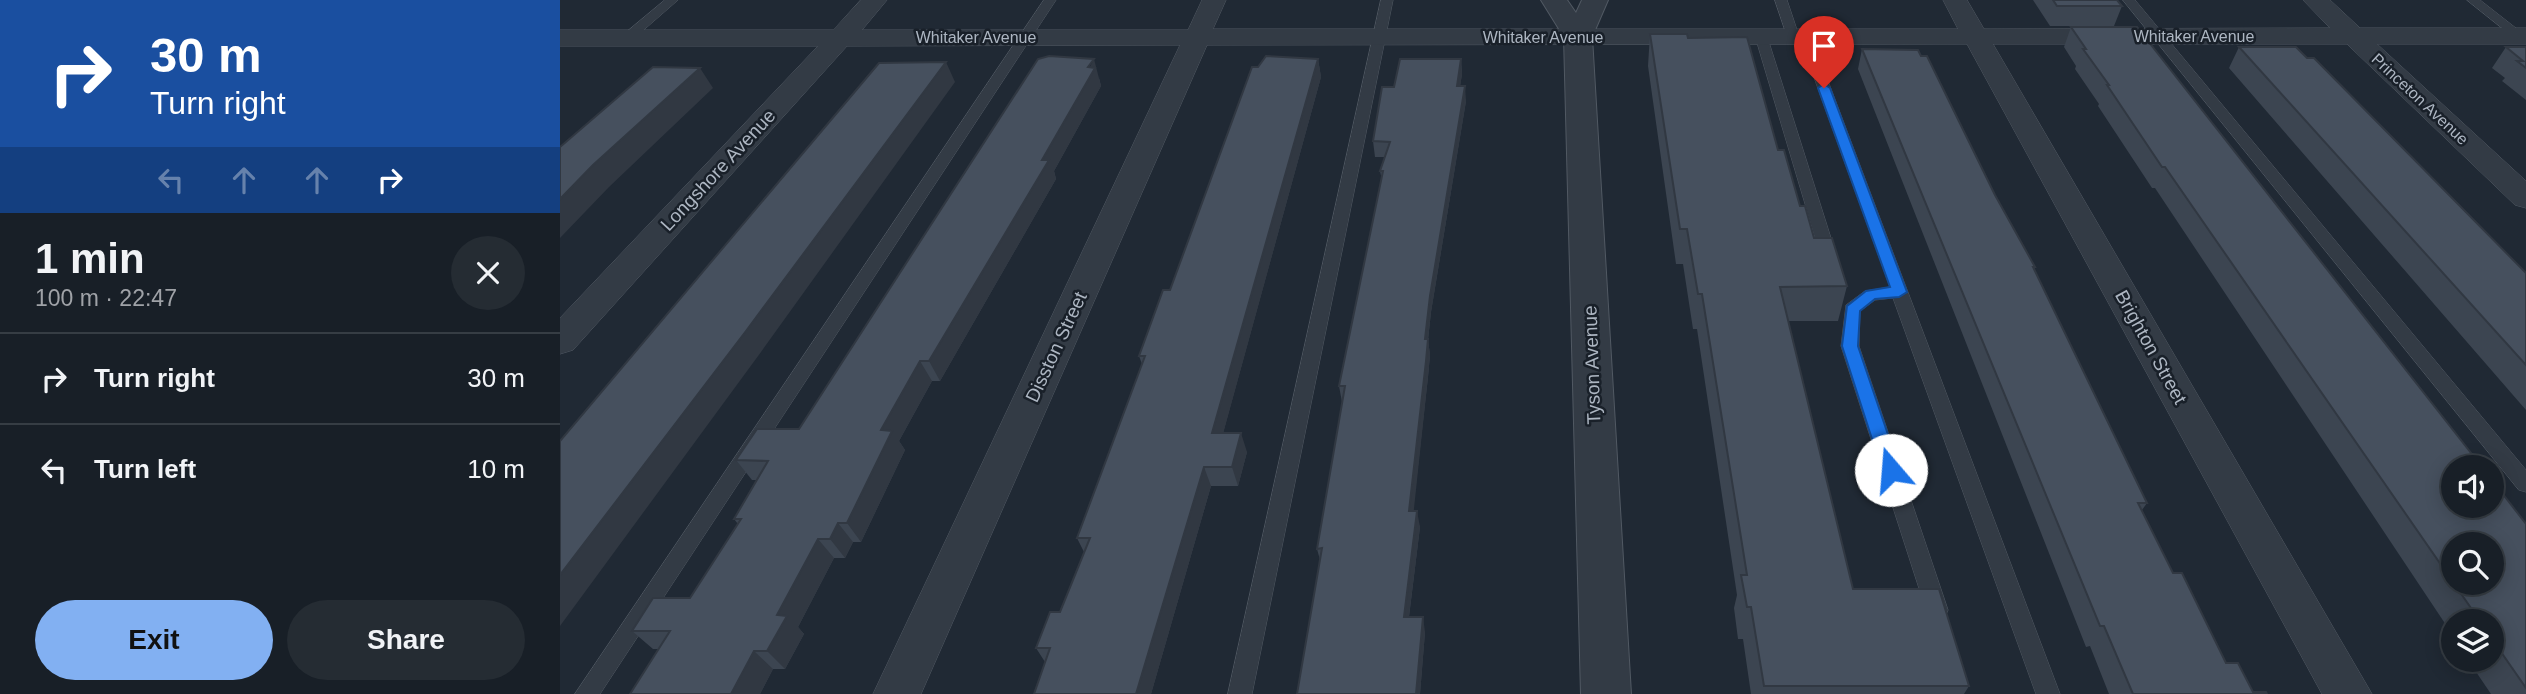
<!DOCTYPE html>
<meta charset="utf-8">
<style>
:root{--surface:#181f27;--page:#252c33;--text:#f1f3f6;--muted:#9fa2a7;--line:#363d44;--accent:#82b0f2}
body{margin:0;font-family:Arial,sans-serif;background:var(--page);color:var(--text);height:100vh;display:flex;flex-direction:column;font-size:26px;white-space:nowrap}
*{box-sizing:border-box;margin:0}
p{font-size:23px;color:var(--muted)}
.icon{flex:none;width:38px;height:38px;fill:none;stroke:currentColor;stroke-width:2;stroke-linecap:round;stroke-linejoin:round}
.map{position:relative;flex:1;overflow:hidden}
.details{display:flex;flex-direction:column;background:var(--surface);width:560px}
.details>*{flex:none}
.guide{background:#1a4fa0;color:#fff;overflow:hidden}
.controls{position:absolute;left:1881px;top:455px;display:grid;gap:14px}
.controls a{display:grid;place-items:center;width:63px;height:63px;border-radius:50%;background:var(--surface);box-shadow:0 4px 18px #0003,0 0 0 2px var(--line);font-size:35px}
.pin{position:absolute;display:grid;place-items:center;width:60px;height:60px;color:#fff;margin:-72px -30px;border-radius:50% 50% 50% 0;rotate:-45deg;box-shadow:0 0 7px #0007}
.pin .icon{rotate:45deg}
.me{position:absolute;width:77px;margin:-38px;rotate:342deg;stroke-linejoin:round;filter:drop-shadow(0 0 5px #0008)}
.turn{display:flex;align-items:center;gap:24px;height:147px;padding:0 35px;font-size:32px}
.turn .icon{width:91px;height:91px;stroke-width:2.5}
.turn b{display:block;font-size:49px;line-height:60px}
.lanes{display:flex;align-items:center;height:66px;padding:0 35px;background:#0003;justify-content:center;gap:35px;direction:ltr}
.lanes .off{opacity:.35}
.round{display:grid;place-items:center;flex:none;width:74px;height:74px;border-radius:37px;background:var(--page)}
.headline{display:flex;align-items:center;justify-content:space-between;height:119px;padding:0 35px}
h1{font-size:42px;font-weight:600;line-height:52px}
.action{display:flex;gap:14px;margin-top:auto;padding:14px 35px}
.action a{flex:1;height:80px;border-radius:42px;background:var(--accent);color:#111;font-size:28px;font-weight:600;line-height:80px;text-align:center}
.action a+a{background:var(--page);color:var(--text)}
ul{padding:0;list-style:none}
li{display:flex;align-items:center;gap:21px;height:91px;padding:0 35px;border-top:2px solid var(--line)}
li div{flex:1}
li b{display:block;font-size:26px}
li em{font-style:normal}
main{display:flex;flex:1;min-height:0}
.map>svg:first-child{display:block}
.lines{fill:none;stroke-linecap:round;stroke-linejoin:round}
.service-casing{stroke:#515963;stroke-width:1}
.minor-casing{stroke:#515963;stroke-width:1}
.tertiary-casing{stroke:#515963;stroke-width:2}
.service{fill:#333b45;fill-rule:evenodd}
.minor{fill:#333b45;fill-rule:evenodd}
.tertiary{fill:#333b45;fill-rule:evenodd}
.wall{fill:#3c4551}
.shaded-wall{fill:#313842}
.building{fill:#46505e;stroke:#313842;stroke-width:2;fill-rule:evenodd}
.route{fill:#1a73e8;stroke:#114b97;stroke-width:2}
.labels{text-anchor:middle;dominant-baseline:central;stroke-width:5;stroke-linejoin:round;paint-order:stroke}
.far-street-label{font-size:16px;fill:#adb6c2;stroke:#192029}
.street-label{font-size:19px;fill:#adb6c2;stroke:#192029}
</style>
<main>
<section class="details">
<div class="guide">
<div class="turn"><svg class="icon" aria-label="right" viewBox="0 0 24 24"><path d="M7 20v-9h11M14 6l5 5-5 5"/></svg><div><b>30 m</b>Turn right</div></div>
<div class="lanes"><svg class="icon off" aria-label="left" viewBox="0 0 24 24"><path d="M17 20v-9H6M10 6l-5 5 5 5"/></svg><svg class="icon off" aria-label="ahead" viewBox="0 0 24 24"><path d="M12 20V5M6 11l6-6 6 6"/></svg><svg class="icon off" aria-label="ahead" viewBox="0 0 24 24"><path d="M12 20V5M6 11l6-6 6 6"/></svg><svg class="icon" aria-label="right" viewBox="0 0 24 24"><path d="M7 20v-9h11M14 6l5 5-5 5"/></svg></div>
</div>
<div class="headline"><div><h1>1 min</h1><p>100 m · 22:47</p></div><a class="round"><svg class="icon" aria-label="close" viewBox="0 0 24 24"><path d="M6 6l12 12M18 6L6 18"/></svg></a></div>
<ul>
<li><svg class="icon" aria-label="right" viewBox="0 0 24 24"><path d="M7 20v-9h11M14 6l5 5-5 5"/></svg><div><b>Turn right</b></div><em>30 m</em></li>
<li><svg class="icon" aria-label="left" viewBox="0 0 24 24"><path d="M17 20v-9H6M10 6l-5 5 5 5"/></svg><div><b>Turn left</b></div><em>10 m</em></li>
</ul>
<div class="action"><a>Exit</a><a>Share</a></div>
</section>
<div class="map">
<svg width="1966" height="694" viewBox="0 0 1966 694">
<rect width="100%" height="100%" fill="#202934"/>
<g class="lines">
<!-- service casing -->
<g class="service-casing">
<path id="service" d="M 105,0 L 118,0 L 71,41 L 63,41 L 63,35 Z
M 484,0 L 496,0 L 40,694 L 15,694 Z
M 821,0 L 833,0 L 692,694 L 668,694 Z
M 1215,0 L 1227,0 L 1239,36 L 1245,32 L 1251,36 L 1500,694 L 1476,694 L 1333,298 L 1315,300 L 1300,311 L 1299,346 L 1388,610 L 1385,617 L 1377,620 L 1369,617 L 1366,610 L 1281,346 L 1286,305 L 1305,291 L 1330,287 L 1239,36 L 1233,40 L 1227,36 Z
M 1563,0 L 1575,0 L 1966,470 L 1966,492 L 1959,490 Z
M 1907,0 L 1920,0 L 1966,36 L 1956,39 Z
M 1201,32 L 1207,36 L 1276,254 L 1274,258 L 1262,258 L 1260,254 L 1195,36 Z"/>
</g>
<!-- minor casing -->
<g class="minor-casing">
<path id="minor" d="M 301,0 L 327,0 L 302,30 L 628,30 L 642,0 L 666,0 L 653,29 L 1398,29 L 1383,0 L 1407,0 L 1424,29 L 1770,28 L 1743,0 L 1770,0 L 1800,28 L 1966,28 L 1966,44 L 1817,44 L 1966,181 L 1966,208 L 1955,205 L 1787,44 L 1433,44 L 1812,694 L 1762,694 L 1407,44 L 647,45 L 361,694 L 313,694 L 620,45 L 287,46 L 13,350 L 0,354 L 0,318 L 258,46 L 0,46 L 0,30 L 273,30 Z"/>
</g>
<!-- tertiary casing -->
<g class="tertiary-casing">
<path id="tertiary" d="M 981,0 L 1007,0 L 1016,13 L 1022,0 L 1048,0 L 1032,37 L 1071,694 L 1021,694 L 1004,37 Z"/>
</g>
<!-- service -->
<use href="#service" class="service"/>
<!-- minor -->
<use href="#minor" class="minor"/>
<!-- tertiary -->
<use href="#tertiary" class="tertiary"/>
</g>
<!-- wall -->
<path class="wall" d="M 1473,0 L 1557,0 L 1562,6 L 1554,26 L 1490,26 Z
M 1511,27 L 1966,524 L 1966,694 L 1931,694 L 1908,660 L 1932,660 L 1932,621 L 1894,621 L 1894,637 L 1595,188 L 1592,188 L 1538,106 L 1539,104 L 1515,69 L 1516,66 L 1504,47 Z
M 1090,34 L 1128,38 L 1218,150 L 1240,206 L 1254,238 L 1287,286 L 1278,321 L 1228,321 L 1293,589 L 1409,686 L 1404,694 L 1191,694 L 1183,639 L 1178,639 L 1174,608 L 1177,595 L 1137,329 L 1133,329 L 1123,264 L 1116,264 L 1088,66 Z
M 1679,47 L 1966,273 L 1966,410 L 1669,68 Z
M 1946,47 L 1966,47 L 1966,100 L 1942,81 L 1945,78 L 1932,68 Z
M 1302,49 L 1435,195 L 1475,267 L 1474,270 L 1587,503 L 1582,510 L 1613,573 L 1666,663 L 1693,692 L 1707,694 L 1549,694 L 1530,646 L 1526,647 L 1298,69 Z
M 758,59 L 761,77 L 663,433 L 687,452 L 678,486 L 651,486 L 591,694 L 474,694 L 485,662 L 476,648 L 500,612 L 524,552 L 517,538 L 582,364 L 579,356 L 610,290 Z
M 901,59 L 902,74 L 900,86 L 906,101 L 871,312 L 868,340 L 870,355 L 868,377 L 853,511 L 860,527 L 849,617 L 865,632 L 860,694 L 737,694 L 760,560 L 757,549 L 782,402 L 779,386 L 822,180 L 820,171 L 825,157 L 815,157 L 813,141 L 834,87 Z
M 540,77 L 539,78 L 541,86 L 494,171 L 496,179 L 380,381 L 372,381 L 339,441 L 345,450 L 301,542 L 293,542 L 285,558 L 274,558 L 238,627 L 244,634 L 225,669 L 213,669 L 200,694 L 70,694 L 99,649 L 93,649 L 72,631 L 130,598 L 178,524 L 174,519 L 197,480 L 192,480 L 176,460 L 239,429 Z"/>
<!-- shaded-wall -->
<path class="shaded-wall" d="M 534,59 L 541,86 L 494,171 L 496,179 L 380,381 L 369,361 L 482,160 Z
M 758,59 L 761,77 L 658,452 L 652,433 Z
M 901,59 L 902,74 L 898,101 L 897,86 Z
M 386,62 L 395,82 L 201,352 L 0,626 L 0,575 Z
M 140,68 L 153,88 L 49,187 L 0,238 L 0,199 L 33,165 Z
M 905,86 L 906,101 L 871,312 L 868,340 L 870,355 L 868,377 L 852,527 L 849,511 L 865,339 L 870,296 Z
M 360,361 L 372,381 L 339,441 L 345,450 L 301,542 L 287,523 L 321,430 Z
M 681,433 L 687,452 L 678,486 L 672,467 Z
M 644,467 L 651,486 L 591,694 L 576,694 Z
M 857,511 L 860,527 L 847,632 L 844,617 Z
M 278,523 L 293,542 L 285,558 L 270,539 Z
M 258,539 L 274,558 L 238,627 L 244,634 L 225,669 L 207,651 L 217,615 Z
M 863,617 L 865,632 L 860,694 L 856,694 Z
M 194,651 L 213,669 L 200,694 L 171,694 Z"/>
<!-- building -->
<path class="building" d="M 1493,0 L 1557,0 L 1562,6 L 1497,6 Z
M 1511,27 L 1577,27 L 1922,467 L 1894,467 L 1894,506 L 1932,506 L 1932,480 L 1966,524 L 1966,688 L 1932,639 L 1932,621 L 1920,621 L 1605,167 L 1602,167 L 1547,85 L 1549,85 L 1523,49 L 1526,49 ZM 1894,544 L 1932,544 L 1932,583 L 1894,583 Z
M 1090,34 L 1127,34 L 1128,38 L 1187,37 L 1218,150 L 1224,150 L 1240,206 L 1245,206 L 1254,238 L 1272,238 L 1287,286 L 1220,287 L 1293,589 L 1379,589 L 1409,686 L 1204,686 L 1191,607 L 1187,607 L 1181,575 L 1187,575 L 1142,294 L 1138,294 L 1127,229 L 1120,229 Z
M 1679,47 L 1736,47 L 1747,58 L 1754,58 L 1966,273 L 1966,365 Z
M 1946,47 L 1966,47 L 1966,68 L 1957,61 L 1963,61 Z
M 1302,49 L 1358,50 L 1361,56 L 1367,56 L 1435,195 L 1475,267 L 1473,267 L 1587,503 L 1578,503 L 1613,573 L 1622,573 L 1666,663 L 1678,663 L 1693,692 L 1706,692 L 1707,694 L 1573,694 L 1544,626 L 1540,626 Z
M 489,56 L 534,59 L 528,67 L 535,68 L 482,160 L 489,160 L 369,361 L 360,361 L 321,430 L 332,431 L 287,523 L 278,523 L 270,539 L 258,539 L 217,615 L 227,616 L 207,651 L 194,651 L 171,694 L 70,694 L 110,631 L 72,631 L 93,598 L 130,598 L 181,519 L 174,519 L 208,461 L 176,460 L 197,429 L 239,429 L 478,59 Z
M 706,56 L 758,59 L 652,433 L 681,433 L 672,467 L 644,467 L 576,694 L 474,694 L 490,648 L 476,648 L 490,612 L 500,612 L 530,538 L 517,538 L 585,356 L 579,356 L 603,290 L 610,290 L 692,67 L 698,67 Z
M 840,59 L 901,59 L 897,86 L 905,86 L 870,296 L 865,339 L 868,339 L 866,361 L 849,511 L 857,511 L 844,617 L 863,617 L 856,694 L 737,694 L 762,548 L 757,549 L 785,386 L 779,386 L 823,171 L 820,171 L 830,142 L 813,141 L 822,87 L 834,87 Z
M 386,62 L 186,331 L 0,575 L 0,441 L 319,63 Z
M 93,67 L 140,68 L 33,165 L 0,199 L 0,147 Z"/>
<!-- route -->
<path class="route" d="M 1264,84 L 1270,88 L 1347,292 L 1339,297 L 1315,299 L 1300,311 L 1298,346 L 1340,470 L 1337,475 L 1324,475 L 1322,470 L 1282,346 L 1287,306 L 1306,291 L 1330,287 L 1258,88 Z"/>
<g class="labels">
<!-- far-street labels -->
<g class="far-street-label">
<text x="1634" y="36">Whitaker Avenue</text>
<text x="416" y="37">Whitaker Avenue</text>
<text x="983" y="37">Whitaker Avenue</text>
<text transform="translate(1860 99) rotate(43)">Princeton Avenue</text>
</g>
<!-- street labels -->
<g class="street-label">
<text transform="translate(158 170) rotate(-47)">Longshore Avenue</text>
<text transform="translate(496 347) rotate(-65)">Disston Street</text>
<text transform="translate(1591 347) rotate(61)">Brighton Street</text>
<text transform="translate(1032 365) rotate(-92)">Tyson Avenue</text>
</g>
</g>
</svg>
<div class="controls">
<a><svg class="icon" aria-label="sound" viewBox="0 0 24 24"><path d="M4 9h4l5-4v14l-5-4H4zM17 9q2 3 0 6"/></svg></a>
<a><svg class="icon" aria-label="search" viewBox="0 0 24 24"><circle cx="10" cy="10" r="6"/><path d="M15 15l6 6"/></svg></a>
<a><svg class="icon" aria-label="layers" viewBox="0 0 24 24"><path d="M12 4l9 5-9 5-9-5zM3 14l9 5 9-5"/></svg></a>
</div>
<div class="pin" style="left:1264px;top:88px;background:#d93025"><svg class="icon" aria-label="arrive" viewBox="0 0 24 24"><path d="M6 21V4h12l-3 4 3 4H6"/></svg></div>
<svg class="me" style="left:1331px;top:470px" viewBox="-20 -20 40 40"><circle r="19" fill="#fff"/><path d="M0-13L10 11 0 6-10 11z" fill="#1a73e8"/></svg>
</div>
</main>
